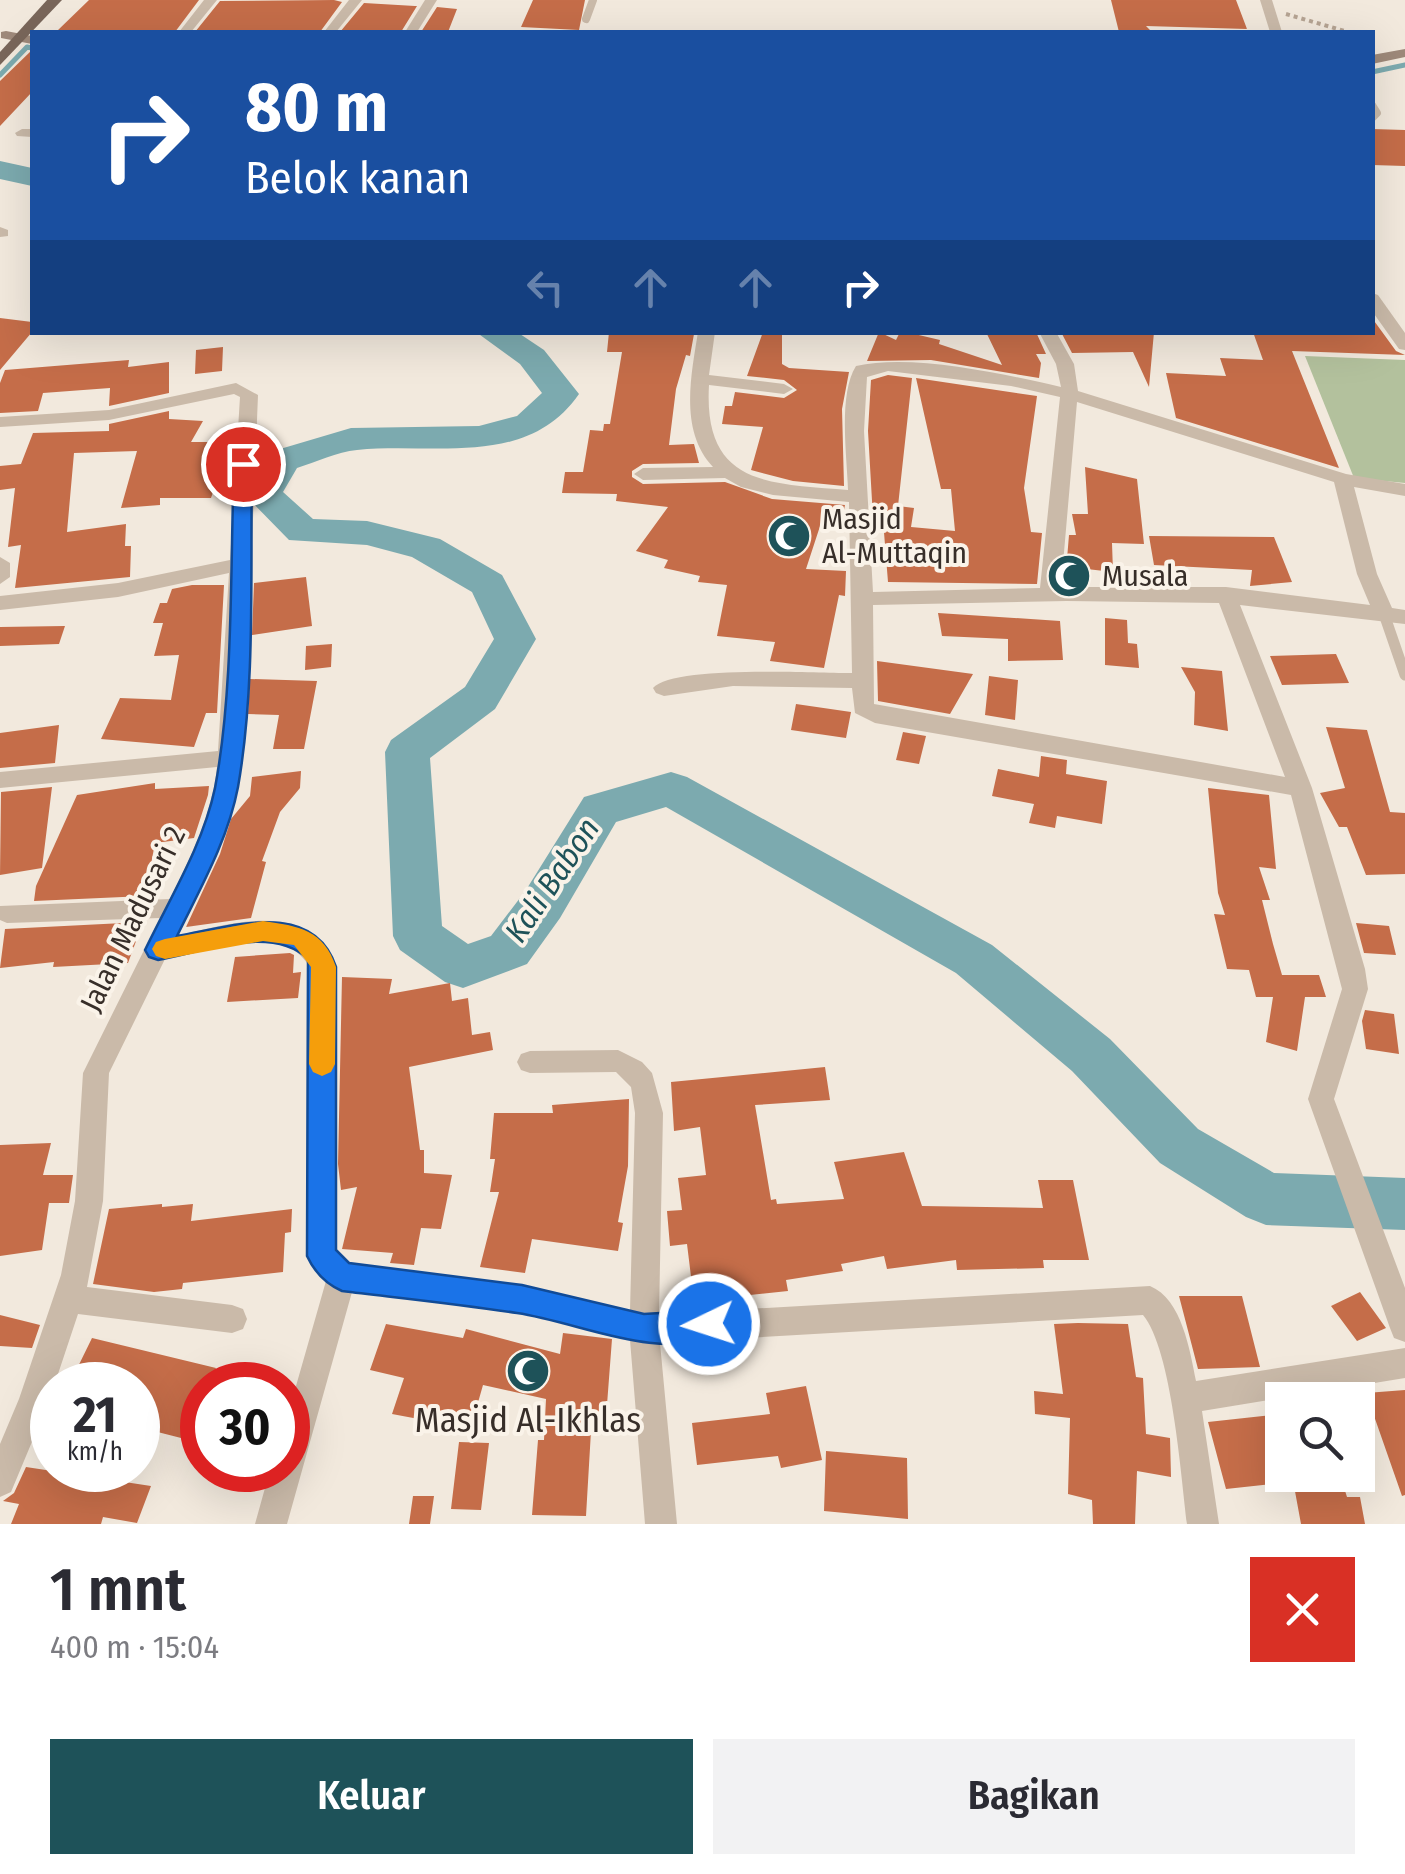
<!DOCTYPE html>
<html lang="id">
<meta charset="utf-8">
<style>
:root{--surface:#fff;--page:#f2f2f3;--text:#2b2b33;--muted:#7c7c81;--accent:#1e5259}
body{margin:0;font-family:"Fira Sans Condensed",sans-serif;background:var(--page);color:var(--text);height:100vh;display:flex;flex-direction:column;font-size:38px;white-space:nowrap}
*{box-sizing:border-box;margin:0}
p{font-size:32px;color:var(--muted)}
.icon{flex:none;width:55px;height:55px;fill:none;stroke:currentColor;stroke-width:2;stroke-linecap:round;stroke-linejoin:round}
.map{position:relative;height:1524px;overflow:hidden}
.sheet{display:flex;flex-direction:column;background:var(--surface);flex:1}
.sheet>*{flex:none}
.top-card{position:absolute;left:30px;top:30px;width:1345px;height:305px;border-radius:0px;box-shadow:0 10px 40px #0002;background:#1a4fa0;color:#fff;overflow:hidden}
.controls{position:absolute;left:1265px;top:1382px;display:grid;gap:20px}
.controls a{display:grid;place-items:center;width:110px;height:110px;border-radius:0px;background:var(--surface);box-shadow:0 10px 40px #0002;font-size:50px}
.speed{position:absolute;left:30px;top:1362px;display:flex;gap:20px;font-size:50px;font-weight:700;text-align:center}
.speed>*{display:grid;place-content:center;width:130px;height:130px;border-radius:50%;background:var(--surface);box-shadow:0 10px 40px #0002;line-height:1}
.speed small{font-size:25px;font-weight:400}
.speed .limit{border:15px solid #d22;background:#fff;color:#111}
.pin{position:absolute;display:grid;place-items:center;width:85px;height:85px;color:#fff;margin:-42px;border:5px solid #fff;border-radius:50%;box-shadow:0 2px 10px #0007}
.me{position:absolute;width:110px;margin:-55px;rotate:266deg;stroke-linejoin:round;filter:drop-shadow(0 0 8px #0008)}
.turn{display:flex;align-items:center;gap:35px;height:210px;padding:0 50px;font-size:45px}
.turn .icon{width:130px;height:130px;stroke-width:2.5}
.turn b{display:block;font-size:70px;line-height:85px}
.lanes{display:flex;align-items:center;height:95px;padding:0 50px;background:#0003;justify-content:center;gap:50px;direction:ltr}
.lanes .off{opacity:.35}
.round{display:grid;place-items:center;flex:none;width:105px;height:105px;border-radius:0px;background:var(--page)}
.overview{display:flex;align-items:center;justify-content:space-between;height:170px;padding:0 50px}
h1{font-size:60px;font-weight:600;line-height:75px}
.button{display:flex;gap:20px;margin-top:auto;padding:20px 50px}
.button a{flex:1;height:115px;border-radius:0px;background:var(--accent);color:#fff;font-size:40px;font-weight:600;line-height:115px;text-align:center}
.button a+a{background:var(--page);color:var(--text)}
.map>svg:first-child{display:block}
.green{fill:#b3c19d}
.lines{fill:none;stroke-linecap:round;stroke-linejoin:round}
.stream{stroke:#7caaaf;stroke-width:5}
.river{fill:#7caaaf;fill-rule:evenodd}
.building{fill:#c56d49}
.path{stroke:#b6a493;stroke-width:4;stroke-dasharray:4 4;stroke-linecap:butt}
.lane-far1{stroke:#cabaa9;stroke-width:8}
.lane{stroke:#cabaa9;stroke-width:11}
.street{fill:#cabaa9;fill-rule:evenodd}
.secondary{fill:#9e897a;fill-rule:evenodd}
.primary{fill:#79665a;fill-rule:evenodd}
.route{fill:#1a73e8;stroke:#114b97;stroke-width:2.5}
.slow{fill:#f59e0b}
.labels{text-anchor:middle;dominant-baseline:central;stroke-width:8;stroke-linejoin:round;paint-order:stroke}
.poi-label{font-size:30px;fill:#372e29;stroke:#faf3e9;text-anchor:start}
.street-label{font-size:30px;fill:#372e29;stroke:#faf3e9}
.water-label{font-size:32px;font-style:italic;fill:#1e5259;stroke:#faf3e9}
.near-poi-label{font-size:35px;fill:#372e29;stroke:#faf3e9}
</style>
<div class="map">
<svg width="1405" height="1524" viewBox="0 0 1405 1524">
<rect width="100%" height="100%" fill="#f2e9dd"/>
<!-- green -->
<path class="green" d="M 1305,356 L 1405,360 L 1405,483 L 1354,478 Z"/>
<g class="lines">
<!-- stream -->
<path class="stream" d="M 1372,72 L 1405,65
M 0,75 L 27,47 L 32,48"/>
<!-- river -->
<path class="river" d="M 0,161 L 32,168 L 32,186 L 0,179 Z
M 476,332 L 517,332 L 544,350 L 579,394 C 527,469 434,442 357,450 C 337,452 316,462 297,468 L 283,492 L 313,519 L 367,521 L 440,539 L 502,575 L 536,639 L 495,709 L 430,758 L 442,926 L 468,944 L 491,936 L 526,890 L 584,797 L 671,772 L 687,777 L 992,945 L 1110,1039 L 1198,1129 L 1274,1173 L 1405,1178 L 1405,1230 L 1266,1225 L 1246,1217 L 1160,1163 L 1072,1071 L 956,973 L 666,807 L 616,822 L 560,918 L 527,964 L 463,988 L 445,982 L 400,950 L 393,936 L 385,752 L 391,740 L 465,687 L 494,639 L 472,592 L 412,557 L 367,545 L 289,540 L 244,494 L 270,452 L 351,428 L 479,426 L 517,416 L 542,393 L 520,364 Z"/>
</g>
<!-- building -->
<path class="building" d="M 89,0 L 199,0 L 175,32 L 56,32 Z
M 334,0 L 342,2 L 320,32 L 195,32 L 220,1 Z
M 533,0 L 585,0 L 579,30 L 521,27 Z
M 1111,0 L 1236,0 L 1247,29 L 1146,26 L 1152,32 L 1119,32 Z
M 364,3 L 415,6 L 417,6 L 401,32 L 340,32 Z
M 437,7 L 457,9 L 448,32 L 421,32 Z
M 32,50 L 32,92 L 0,126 L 0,81 Z
M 1372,129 L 1405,130 L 1405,166 L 1372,165 Z
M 0,318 L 32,322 L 32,332 L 0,370 Z
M 1372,318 L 1396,351 L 1405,355 L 1292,351 L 1339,468 L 1176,418 L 1166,373 L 1226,376 L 1220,358 L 1263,360 L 1253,332 L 1372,332 Z
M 609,332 L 694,334 L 690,356 L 686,355 L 676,389 L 669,445 L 694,444 L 699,463 L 643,464 L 632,471 L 632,477 L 643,484 L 725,482 L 772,499 L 845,505 L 842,519 L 823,517 L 806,569 L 846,571 L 845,596 L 839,595 L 824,668 L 770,661 L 775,642 L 717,636 L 727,585 L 698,582 L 700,576 L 664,568 L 668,560 L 636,551 L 668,507 L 616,501 L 617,494 L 562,493 L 565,472 L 583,472 L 590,430 L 603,431 L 604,424 L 610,424 L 622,352 L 607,352 Z
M 763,332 L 782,332 L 782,364 L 789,368 L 849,372 L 842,409 L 844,486 L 793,481 L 751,470 L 763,427 L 722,424 L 725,406 L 732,406 L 735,392 L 784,398 L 797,390 L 784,380 L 747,376 Z
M 879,332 L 896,340 L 900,332 L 906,332 L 940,340 L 939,344 L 1002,365 L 986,332 L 1036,332 L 1046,354 L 1036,354 L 1041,363 L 1039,378 L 931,360 L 867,361 Z
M 1061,332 L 1154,332 L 1149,387 L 1133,352 L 1072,353 Z
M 223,347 L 222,371 L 195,374 L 196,350 Z
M 129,360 L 128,367 L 169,362 L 169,393 L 109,406 L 110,388 L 43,393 L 38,411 L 0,413 L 0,383 L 5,370 Z
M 888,375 L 912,378 L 898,506 L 914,508 L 911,527 L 955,531 L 951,489 L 941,489 L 916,378 L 1037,396 L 1024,488 L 1031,532 L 1042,533 L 1037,584 L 888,582 L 883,520 L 873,518 L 868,431 L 871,380 Z
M 169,411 L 169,419 L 203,421 L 191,442 L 230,442 L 211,498 L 160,498 L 160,505 L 121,508 L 137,451 L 74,453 L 67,532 L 126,524 L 125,546 L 131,546 L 130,577 L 15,588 L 21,545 L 8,547 L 15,488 L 0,490 L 0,466 L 21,464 L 33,433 L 109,431 L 109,424 Z
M 1085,467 L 1137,479 L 1144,544 L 1112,543 L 1113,572 L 1078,568 L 1081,583 L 1065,583 L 1069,535 L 1076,535 L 1072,514 L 1088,514 Z
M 1149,536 L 1274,537 L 1292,582 L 1250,586 L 1252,570 L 1154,565 Z
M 306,577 L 312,626 L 252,635 L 254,583 Z
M 192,585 L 224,585 L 217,713 L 206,713 L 194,747 L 101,739 L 120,698 L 171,700 L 179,655 L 154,656 L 163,623 L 153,623 L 160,603 L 167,603 L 172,589 Z
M 938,613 L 1060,621 L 1063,660 L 1008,661 L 1008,639 L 942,636 Z
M 1105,618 L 1127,620 L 1128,643 L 1137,644 L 1139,668 L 1105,665 Z
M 65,626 L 59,644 L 0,646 L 0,627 Z
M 332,644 L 331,667 L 305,670 L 306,646 Z
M 1336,654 L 1349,683 L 1282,685 L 1270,656 Z
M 877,661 L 973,674 L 950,714 L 878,701 Z
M 1181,667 L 1222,671 L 1228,731 L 1194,725 L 1195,692 Z
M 989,676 L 1018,680 L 1015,720 L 985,715 Z
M 250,679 L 317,681 L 304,749 L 273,749 L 279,715 L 248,714 Z
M 796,704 L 851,712 L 846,738 L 791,730 Z
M 59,725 L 55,763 L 0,768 L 0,733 Z
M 1326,727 L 1367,730 L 1390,812 L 1405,813 L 1405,874 L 1366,875 L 1347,827 L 1339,827 L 1320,793 L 1345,788 Z
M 903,732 L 926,736 L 919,764 L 896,760 Z
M 1041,756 L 1067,760 L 1066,774 L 1107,781 L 1102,824 L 1057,816 L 1055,828 L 1029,823 L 1034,804 L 992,796 L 998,769 L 1039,777 Z
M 301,771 L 300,788 L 280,812 L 262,861 L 266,862 L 251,918 L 186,927 L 220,854 L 231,819 L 250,796 L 252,777 Z
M 155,783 L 155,789 L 209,786 L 208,795 L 194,838 L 155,843 L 145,896 L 34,901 L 36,886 L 77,795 Z
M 52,787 L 42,868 L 0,875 L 1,792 Z
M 1208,788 L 1269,795 L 1276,869 L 1259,867 L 1270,900 L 1262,900 L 1273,944 L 1282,975 L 1319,975 L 1326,997 L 1305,997 L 1297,1051 L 1266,1042 L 1273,997 L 1256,997 L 1249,970 L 1227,969 L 1214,914 L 1225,915 L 1218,893 Z
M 143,922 L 128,963 L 53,967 L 54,962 L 0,968 L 5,929 Z
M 1356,923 L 1389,926 L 1396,955 L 1364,953 Z
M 290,953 L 294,955 L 293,973 L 301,972 L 298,998 L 227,1002 L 235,957 Z
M 342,977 L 392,979 L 389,994 L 450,983 L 452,1001 L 468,998 L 472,1035 L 490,1032 L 493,1050 L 409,1067 L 420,1150 L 424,1150 L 424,1173 L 452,1175 L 441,1229 L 421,1228 L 414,1265 L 390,1263 L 393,1253 L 342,1249 L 357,1187 L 341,1190 L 338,1164 Z
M 1365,1010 L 1394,1014 L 1399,1054 L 1366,1049 L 1362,1021 Z
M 825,1067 L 830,1100 L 755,1105 L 771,1200 L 776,1199 L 777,1204 L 844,1199 L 834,1162 L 904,1152 L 922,1206 L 1043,1208 L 1038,1180 L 1073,1180 L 1089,1260 L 1043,1260 L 1044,1268 L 957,1270 L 956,1260 L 887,1269 L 884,1256 L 841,1264 L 843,1271 L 786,1280 L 788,1291 L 694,1301 L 687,1244 L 670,1246 L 667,1211 L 682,1210 L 678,1178 L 706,1175 L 700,1127 L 674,1131 L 671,1082 Z
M 629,1099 L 628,1166 L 618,1222 L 623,1223 L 618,1251 L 532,1239 L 525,1273 L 480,1267 L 499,1192 L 490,1192 L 495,1159 L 490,1159 L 494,1113 L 553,1113 L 552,1105 Z
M 51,1143 L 43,1175 L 73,1175 L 69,1203 L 49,1203 L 42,1250 L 0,1256 L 0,1145 Z
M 162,1204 L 162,1207 L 193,1204 L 191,1221 L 292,1209 L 291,1232 L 285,1233 L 283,1272 L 183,1283 L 182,1289 L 154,1292 L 93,1284 L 109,1209 Z
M 1360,1292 L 1386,1328 L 1357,1341 L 1331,1306 Z
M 1179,1296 L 1242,1296 L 1260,1367 L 1198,1369 Z
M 0,1315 L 40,1325 L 32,1348 L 0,1346 Z
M 1078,1323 L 1128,1324 L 1136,1377 L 1143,1378 L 1146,1434 L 1170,1438 L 1171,1477 L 1137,1471 L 1135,1524 L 1093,1524 L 1092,1500 L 1068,1494 L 1070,1418 L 1035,1414 L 1034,1391 L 1063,1394 L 1054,1324 Z
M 386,1324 L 463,1338 L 466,1329 L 560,1354 L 563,1333 L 612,1339 L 605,1431 L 591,1431 L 586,1516 L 532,1515 L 538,1440 L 544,1440 L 546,1399 L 483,1385 L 473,1420 L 427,1410 L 424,1420 L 392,1414 L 404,1378 L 370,1370 Z
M 92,1338 L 216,1368 L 209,1385 L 202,1385 L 202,1399 L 185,1439 L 138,1427 L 138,1385 L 69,1385 Z
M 806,1386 L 822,1460 L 781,1468 L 778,1456 L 697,1465 L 692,1423 L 770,1414 L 766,1393 Z
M 1405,1390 L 1405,1495 L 1402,1496 L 1366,1393 Z
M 1282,1414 L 1282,1483 L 1226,1489 L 1208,1422 Z
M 459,1442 L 489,1443 L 481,1510 L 451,1509 Z
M 826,1451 L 907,1458 L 908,1519 L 824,1511 Z
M 26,1467 L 151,1486 L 137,1523 L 103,1517 L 101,1524 L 11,1524 L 19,1504 L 3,1501 L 14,1493 Z
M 1292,1475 L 1340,1475 L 1347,1497 L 1360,1497 L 1365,1524 L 1301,1524 Z
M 413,1496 L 434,1496 L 430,1524 L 409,1524 Z"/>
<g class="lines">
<!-- path -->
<path class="path" d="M 1286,14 L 1348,32"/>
<!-- lane-far1 -->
<path class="lane-far1" d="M 586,19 L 593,0
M 1372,105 L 1377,113 L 1372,118"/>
<!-- lane -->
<path class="lane" d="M 1384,614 L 1405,675"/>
<!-- street -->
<path class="street" d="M 204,0 L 217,0 L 191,32 L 179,32 Z
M 349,0 L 362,0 L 336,32 L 324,32 Z
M 425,0 L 437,0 L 417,32 L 405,32 Z
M 1260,0 L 1272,0 L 1282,32 L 1270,32 Z
M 22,129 L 32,129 L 32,137 L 17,136 L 15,133 Z
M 0,227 L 8,230 L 8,236 L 0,237 Z
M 1372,293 L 1378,295 L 1405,333 L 1405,350 L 1399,349 L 1372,311 Z
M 698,332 L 715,332 L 709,375 L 784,384 L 793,389 L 784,394 L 709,385 C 703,487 770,483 848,490 C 847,457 838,394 856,366 C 912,353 1004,374 1061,387 L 1056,364 L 1039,332 L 1056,332 L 1074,364 L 1078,391 L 1346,474 L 1405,484 L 1405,496 L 1354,487 L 1377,574 L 1392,608 L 1405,610 L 1405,624 L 1240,605 L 1312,788 L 1365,969 L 1368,989 L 1334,1099 L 1405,1288 L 1405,1342 L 1394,1338 L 1390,1328 L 1308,1099 L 1342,989 L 1291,795 L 875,723 L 855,713 L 852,688 L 733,686 L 664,696 L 656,693 L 653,688 C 672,665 818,673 852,673 L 849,502 L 773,495 L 741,487 L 725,478 L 643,480 L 634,474 L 643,468 L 713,467 C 679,431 691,376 698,332 ZM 888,371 L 1011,386 L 1060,397 L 1040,588 L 873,592 L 864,431 L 867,377 ZM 1077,402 L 1334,482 L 1357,574 L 1370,605 L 1226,587 L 1061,587 ZM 1067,601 L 1219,603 L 1285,777 L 874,704 L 873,605 Z
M 236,383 L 258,395 L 246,691 L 237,789 L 217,852 L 176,936 C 217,927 284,905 320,940 C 327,947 331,958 336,967 L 334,1235 L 336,1250 L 349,1264 L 522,1285 L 630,1311 L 635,1113 L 631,1087 L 616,1072 L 530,1073 L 521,1070 L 517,1062 L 521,1054 L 530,1051 L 618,1050 L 642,1062 L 652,1073 L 663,1113 L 659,1314 L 1150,1286 C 1182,1299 1190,1351 1196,1381 L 1405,1348 L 1405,1378 L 1202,1411 L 1219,1524 L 1187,1524 C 1181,1476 1172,1350 1143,1315 L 660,1343 L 677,1524 L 645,1524 L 630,1340 L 522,1313 L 352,1292 L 287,1524 L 255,1524 L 270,1470 L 288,1470 L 288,1414 L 326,1281 L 312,1266 L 306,1235 L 310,968 C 284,919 207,950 165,959 L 109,1073 L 103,1201 L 87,1287 L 232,1305 L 243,1309 L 247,1319 L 243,1329 L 232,1333 L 78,1314 L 49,1401 L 11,1492 L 0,1497 L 0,1444 L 19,1399 L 61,1275 L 75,1201 L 83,1073 L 160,918 L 7,923 L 0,920 L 0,906 L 170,899 C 191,857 212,814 217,767 L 0,788 L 0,772 L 218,751 L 229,573 L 118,597 L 0,610 L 0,596 L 118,583 L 230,560 L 240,397 L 234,394 L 109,420 L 0,427 L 0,417 L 109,410 Z
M 0,557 L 10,563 L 10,577 L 0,584 Z"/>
<!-- secondary -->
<path class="secondary" d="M 6,31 L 32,36 L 32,44 L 1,38 L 1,32 Z
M 1405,49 L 1405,57 L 1372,64 L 1372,55 Z"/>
<!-- primary -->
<path class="primary" d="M 47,0 L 62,0 L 0,65 L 0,52 Z"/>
</g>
<!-- route -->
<path class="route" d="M 243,459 L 252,464 C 250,569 256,685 238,787 C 228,840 200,889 177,936 C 231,927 313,898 336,967 L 336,1250 L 349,1263 L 522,1285 L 644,1314 L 709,1310 L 720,1314 L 724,1324 L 720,1335 C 654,1361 583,1323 517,1313 C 459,1304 400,1298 342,1291 C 326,1284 314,1271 307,1256 L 308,959 C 272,924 202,952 158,960 L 149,957 L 145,950 C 170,898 203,845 215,788 C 234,687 230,567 234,464 Z"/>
<!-- slow -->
<path class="slow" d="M 263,921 C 299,926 324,930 336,967 L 335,1064 L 331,1072 L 322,1076 L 313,1072 L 309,1064 L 311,967 L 294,945 L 263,941 L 165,959 L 156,956 L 152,949 L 156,942 L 165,939 Z"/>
<!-- icons -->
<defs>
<g id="mosque-disc" transform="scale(2.25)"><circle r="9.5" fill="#1e5259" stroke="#faf3e9"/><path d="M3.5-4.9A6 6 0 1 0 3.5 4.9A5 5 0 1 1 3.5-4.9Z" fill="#fff"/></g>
</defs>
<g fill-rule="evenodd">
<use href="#mosque-disc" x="789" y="536"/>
<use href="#mosque-disc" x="1069" y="576"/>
<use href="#mosque-disc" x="528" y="1371"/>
</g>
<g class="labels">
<!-- poi labels -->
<g class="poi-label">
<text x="822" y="519">Masjid<tspan x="822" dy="34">Al-Muttaqin</tspan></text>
<text x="1102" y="576">Musala</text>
</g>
<!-- street labels -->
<g class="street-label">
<text transform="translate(133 919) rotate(-64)">Jalan Madusari 2</text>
</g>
<!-- water labels -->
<g class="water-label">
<text transform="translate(552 880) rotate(-56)">Kali Babon</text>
</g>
<!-- near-poi labels -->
<g class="near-poi-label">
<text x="528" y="1420">Masjid Al-Ikhlas</text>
</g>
</g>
</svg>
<div class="controls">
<a><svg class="icon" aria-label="search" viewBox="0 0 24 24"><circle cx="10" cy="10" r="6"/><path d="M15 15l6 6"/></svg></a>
</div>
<div class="speed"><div>21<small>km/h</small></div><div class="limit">30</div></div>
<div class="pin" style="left:243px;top:464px;background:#d93025"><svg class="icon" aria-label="arrive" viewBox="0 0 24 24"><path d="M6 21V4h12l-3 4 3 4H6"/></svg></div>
<svg class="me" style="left:709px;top:1324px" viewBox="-20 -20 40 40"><circle r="17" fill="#1a73e8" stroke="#fff" stroke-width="3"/><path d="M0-11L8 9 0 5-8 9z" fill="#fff"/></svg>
<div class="top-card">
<div class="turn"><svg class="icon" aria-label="right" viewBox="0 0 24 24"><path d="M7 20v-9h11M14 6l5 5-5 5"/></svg><div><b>80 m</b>Belok kanan</div></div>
<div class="lanes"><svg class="icon off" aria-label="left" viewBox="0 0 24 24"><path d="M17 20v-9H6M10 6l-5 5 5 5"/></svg><svg class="icon off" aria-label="ahead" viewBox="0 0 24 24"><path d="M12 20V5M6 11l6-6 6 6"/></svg><svg class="icon off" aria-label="ahead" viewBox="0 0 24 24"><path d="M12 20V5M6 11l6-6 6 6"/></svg><svg class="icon" aria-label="right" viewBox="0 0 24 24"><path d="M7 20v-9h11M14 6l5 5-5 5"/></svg></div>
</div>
</div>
<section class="sheet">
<div class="overview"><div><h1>1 mnt</h1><p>400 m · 15:04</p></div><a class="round" style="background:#d93025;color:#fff"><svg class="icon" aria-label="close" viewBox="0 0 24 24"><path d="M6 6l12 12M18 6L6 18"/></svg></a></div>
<div class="button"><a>Keluar</a><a>Bagikan</a></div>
</section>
